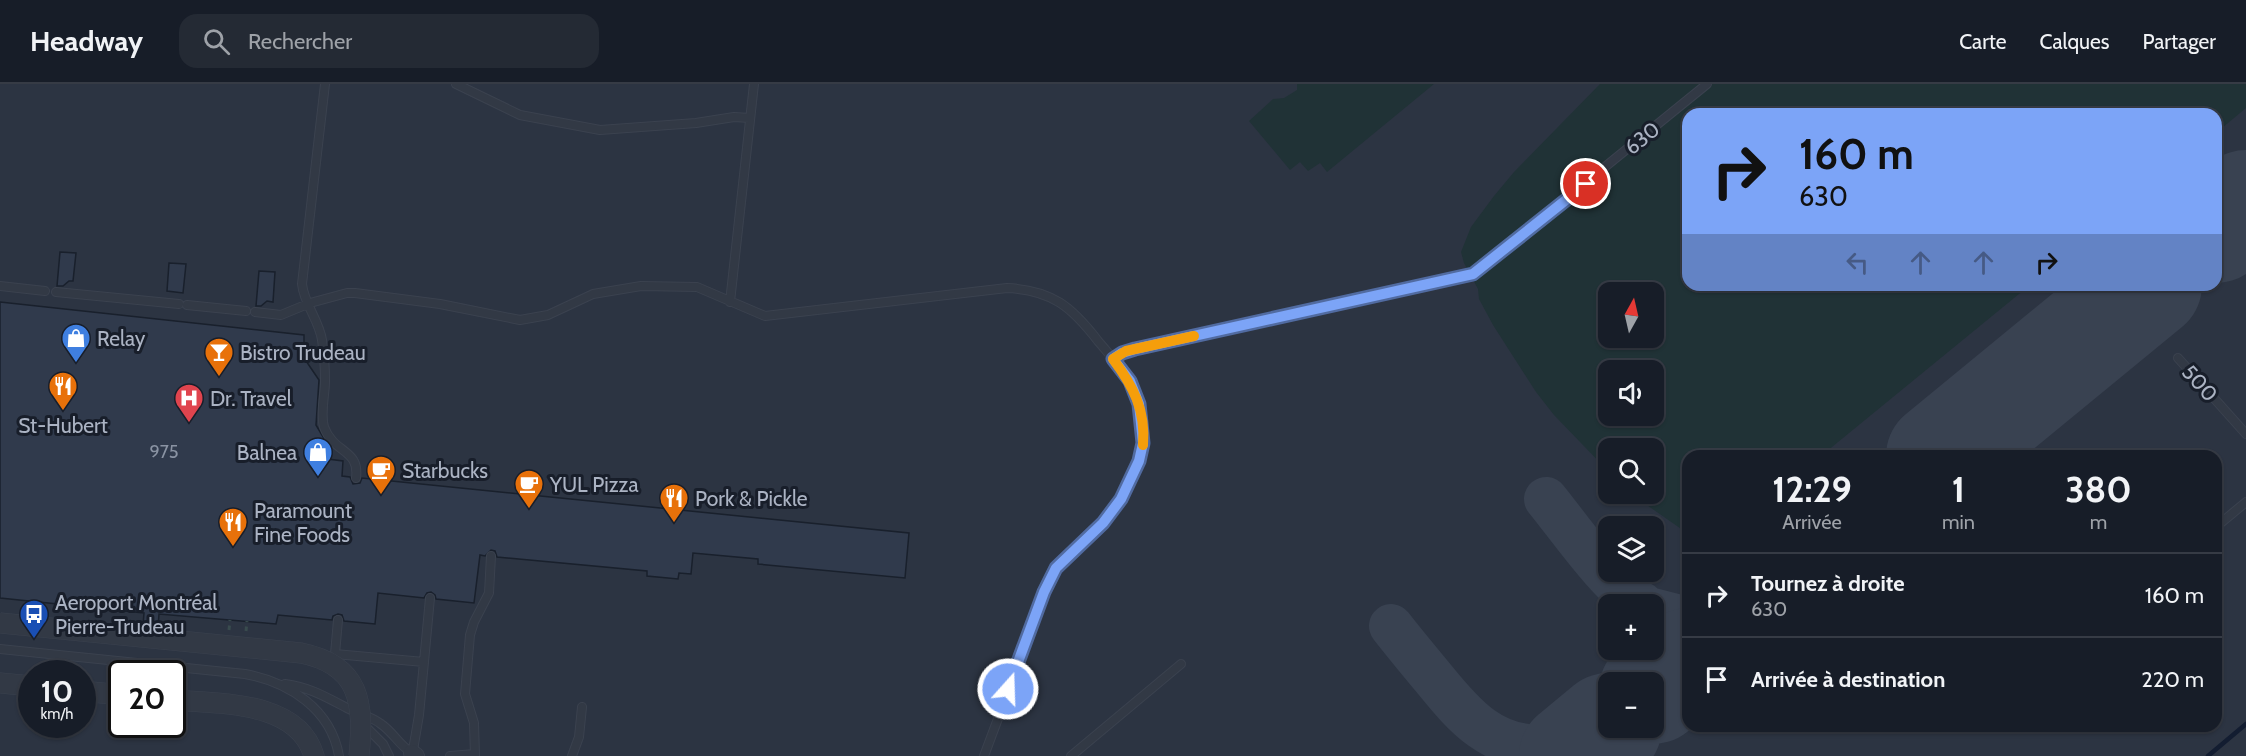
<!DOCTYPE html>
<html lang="fr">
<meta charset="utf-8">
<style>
:root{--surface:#171d28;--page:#242a34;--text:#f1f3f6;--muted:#9ea2a8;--line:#363b45}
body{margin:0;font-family:Cabin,sans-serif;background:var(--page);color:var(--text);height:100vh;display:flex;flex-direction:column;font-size:22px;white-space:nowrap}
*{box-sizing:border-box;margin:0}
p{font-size:20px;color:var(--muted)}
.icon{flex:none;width:33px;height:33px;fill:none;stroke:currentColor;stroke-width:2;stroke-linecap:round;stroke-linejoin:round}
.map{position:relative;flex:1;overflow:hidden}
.details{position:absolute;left:1682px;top:366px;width:540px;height:282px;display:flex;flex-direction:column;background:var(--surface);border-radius:18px;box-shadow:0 2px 4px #0004,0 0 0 2px var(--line)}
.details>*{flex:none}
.hud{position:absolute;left:1682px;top:24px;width:540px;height:183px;border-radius:18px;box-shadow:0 2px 4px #0004,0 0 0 2px var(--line);background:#7ca4f7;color:#111;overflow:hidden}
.needle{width:39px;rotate:8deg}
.buttons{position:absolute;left:1598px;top:198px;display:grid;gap:12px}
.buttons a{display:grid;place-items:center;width:66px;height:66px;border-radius:12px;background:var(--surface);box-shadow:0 2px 4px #0004,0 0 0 2px var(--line);font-size:30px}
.speed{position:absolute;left:18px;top:576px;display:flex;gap:12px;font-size:30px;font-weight:700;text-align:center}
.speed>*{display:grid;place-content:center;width:78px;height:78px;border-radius:50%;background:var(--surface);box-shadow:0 2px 4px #0004,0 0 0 2px var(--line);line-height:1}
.speed small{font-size:15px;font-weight:400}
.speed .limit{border:3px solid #111;border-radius:9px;background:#fff;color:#111}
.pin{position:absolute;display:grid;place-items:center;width:51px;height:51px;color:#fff;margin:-26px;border:3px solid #fff;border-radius:50%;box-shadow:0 2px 6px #0007}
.me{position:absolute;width:66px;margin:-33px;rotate:20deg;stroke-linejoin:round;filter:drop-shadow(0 0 4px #0008)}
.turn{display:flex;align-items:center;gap:21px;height:126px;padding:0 18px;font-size:27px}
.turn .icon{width:78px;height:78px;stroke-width:2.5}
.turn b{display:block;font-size:42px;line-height:51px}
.lanes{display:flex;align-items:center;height:57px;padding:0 18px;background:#0003;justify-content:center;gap:30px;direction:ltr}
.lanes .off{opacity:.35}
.eta{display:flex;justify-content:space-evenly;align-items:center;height:102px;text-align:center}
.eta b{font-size:36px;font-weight:800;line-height:42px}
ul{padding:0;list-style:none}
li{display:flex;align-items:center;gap:18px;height:84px;padding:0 18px;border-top:2px solid var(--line)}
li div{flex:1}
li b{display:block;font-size:22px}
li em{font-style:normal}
header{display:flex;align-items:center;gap:36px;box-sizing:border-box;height:84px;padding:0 30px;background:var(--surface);border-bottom:2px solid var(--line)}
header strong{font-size:28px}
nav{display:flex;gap:33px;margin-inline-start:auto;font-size:21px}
.search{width:420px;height:54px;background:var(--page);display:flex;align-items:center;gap:15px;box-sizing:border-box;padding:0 21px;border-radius:18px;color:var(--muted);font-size:22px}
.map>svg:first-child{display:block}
.airport{fill:#2c3442;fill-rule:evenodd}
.green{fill:#203236;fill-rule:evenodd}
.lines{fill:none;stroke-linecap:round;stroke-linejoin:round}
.stream{stroke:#131d31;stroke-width:4.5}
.taxiway{stroke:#394251;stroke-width:44}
.runway{stroke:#394251;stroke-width:108}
.building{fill:#303a4c;stroke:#19202c;stroke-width:1.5}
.service-casing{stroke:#3b424f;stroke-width:10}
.minor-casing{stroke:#3b424f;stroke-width:18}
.tertiary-casing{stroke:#3b424f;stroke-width:21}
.path{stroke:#394b4e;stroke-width:3;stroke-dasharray:4.5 4.5;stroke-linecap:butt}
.service{stroke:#323945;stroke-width:8}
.minor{stroke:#323945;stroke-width:16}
.tertiary{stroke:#323945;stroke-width:20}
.tertiary-bridge-casing{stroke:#3b424f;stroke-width:21;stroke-linecap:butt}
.tertiary-bridge{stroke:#323945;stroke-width:20}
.route-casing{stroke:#516ba1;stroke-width:15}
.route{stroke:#7ca4f7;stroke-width:10}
.slow{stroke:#f59e0b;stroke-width:10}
.labels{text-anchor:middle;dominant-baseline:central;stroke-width:6;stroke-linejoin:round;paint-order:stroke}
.number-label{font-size:18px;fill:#8a93a3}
.street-label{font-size:21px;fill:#abb3c3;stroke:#181e2a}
.poi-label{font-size:21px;fill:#abb3c3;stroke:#181e2a;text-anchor:start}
</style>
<header>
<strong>Headway</strong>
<div class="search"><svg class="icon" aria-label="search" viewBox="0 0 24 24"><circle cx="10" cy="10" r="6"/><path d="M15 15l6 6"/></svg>Rechercher</div>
<nav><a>Carte</a><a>Calques</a><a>Partager</a></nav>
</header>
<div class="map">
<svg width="2246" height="672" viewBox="0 0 2246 672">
<rect width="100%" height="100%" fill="#1f2735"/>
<!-- airport -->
<path class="airport" d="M 0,0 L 2246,0 L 2246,672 L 0,672 ZM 1688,30 L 2216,30 L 2216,201 L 1688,201 ZM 1608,208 L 1653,208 L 1653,254 L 1608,254 ZM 1608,286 L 1653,286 L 1653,332 L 1608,332 ZM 1608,364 L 1653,364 L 1653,410 L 1608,410 ZM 1688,372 L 2216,372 L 2216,642 L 1688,642 ZM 1608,442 L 1653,442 L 1653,488 L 1608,488 ZM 1608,520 L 1653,520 L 1653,566 L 1608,566 ZM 32,590 L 82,590 L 82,640 L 32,640 ZM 122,590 L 172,590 L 172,640 L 122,640 ZM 1608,598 L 1653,598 L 1653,644 L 1608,644 Z"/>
<!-- green -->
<path class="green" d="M 1297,0 L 1434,0 L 1327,88 L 1320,79 L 1308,87 L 1300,78 L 1290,86 L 1249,37 L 1273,15 L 1284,14 L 1297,6 Z
M 1600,0 L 2246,0 L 2246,24 L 2216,49 L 2216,30 L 1688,30 L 1688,201 L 2030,201 L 1821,372 L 1688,372 L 1687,449 L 1631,410 L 1653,410 L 1653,364 L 1608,364 L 1608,387 L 1554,331 L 1536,308 L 1493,241 L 1479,215 L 1478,205 L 1464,179 L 1461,168 L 1471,143 L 1494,112 L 1514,88 ZM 1608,208 L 1653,208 L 1653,254 L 1608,254 ZM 1608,286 L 1653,286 L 1653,332 L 1608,332 Z"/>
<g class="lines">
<!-- stream -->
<path class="stream" d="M 2208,672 L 2246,640"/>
<!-- taxiway -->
<path class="taxiway" d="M 1546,415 C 1569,443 1612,506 1642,520
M 1653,526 L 1688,535
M 1391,542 C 1405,560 1420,578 1435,596 C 1465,633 1492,664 1544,663 C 1568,662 1590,654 1608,639
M 1653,602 L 1688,574"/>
<!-- runway -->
<path class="runway" d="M 2216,145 L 2246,120
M 1940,372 L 2148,201
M 1653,606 L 1688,578
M 1573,672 L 1608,643"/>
</g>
<!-- building -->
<path class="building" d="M 60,168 L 76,169 L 73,197 L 69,197 L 63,202 L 57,202 Z
M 169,179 L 186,180 L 183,209 L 167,207 Z
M 259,187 L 275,188 L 273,218 L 267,217 L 261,222 L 256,222 Z
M 0,218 L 304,251 L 304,274 L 319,296 L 316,341 L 329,363 L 328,375 L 343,377 L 342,392 L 350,393 L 353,400 L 360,399 L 362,394 L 909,449 L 905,494 L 758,480 L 758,475 L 693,469 L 691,490 L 679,489 L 678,495 L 647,492 L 647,487 L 497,473 L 495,467 L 491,466 L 485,472 L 480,471 L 474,519 L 436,515 L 435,511 L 431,508 L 427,509 L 424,514 L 378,509 L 375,540 L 344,537 L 342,531 L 338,530 L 333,532 L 332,536 L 278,531 L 276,540 L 159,530 L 158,543 L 143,541 L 144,529 L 0,514 Z"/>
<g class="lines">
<!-- service casing -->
<g class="service-casing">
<path id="service" d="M 325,0 L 302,200 C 304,220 319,236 322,256 C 324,269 325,284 325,297 C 325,311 320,329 324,343 C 334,370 360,365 356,394
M 456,0 L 520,31 L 600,46 L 696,39 L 734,33 L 750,34
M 0,202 L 45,207
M 56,208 L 179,220
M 730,218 L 754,0
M 187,221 L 246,227
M 255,228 L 281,231 L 310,219 L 347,209 L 355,209 L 440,220 L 520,236 L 548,231 L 593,210 L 641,202 L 697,203 L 765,232 L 1007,204 C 1052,206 1072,223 1098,257 C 1109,270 1121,283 1130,297 C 1158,345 1137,401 1102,440 C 1088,456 1071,469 1056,484 L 1051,493 L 984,672
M 2178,274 L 2246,350
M 1113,275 L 1122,269 L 1135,265 L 1473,190 L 1707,0
M 2216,443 L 2246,418
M 338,536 L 335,570 L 424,578
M 0,565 L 245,590 C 289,598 331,625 339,672
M 285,600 C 309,603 326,613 347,624 C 358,630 371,632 381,640 C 393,648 399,661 412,669
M 363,640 L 383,660 L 389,672
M 412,672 L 419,631 L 430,514
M 450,672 L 475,670
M 475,672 L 474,639 L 465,610 L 470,551 L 474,538 L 489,509 L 491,472
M 572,672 L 579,653 L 582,623
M 1071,672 L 1181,580"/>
</g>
<!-- minor casing -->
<g class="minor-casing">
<path id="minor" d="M 412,669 L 416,672"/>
</g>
<!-- tertiary casing -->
<g class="tertiary-casing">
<path id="tertiary" d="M 0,599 L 32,602
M 82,607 L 122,611
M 172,616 C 219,620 298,616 314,672"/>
</g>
<!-- path -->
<path class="path" d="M 229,546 L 230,536
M 246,547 L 247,537"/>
<!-- service -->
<use href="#service" class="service"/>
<!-- minor -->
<use href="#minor" class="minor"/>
<!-- tertiary -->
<use href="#tertiary" class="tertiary"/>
<!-- tertiary-bridge casing -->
<g class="tertiary-bridge-casing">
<path id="tertiary-bridge" d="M 0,539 L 301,569 C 361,581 364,620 359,672"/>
</g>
<!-- tertiary-bridge -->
<use href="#tertiary-bridge" class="tertiary-bridge"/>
</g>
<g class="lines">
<!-- route casing -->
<g class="route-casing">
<path id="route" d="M 1008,605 L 1044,508 L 1056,484 L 1103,439 L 1121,415 L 1139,377 L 1143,359 L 1139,320 L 1130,297 L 1113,275 L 1122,269 L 1135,265 L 1473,190 L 1586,100"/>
</g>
<!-- route -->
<use href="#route" class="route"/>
<!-- slow -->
<path class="slow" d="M 1143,361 C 1146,326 1133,302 1113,275 L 1126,267 L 1194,252"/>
</g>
<!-- icons -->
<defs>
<g id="shop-pin" transform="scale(1.5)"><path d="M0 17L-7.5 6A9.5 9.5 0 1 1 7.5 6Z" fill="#3f7fe0" stroke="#181e2a"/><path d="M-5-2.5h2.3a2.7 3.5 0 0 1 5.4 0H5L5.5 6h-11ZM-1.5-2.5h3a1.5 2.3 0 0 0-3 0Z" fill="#fff"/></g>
<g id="bar-pin" transform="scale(1.5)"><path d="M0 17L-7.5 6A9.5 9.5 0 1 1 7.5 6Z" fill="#e8710a" stroke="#181e2a"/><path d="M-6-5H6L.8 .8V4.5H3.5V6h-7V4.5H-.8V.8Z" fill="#fff"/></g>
<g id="restaurant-pin" transform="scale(1.5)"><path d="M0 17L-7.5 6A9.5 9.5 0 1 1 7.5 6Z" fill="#e8710a" stroke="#181e2a"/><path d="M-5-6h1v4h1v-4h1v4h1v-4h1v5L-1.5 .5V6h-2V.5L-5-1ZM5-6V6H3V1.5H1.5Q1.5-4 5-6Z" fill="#fff"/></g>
<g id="hospital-pin" transform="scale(1.5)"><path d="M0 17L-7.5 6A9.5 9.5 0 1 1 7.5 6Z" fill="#e0444e" stroke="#181e2a"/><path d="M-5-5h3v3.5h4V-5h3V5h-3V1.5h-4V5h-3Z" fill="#fff"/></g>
<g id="cafe-pin" transform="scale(1.5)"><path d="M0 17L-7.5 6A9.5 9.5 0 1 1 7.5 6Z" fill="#e8710a" stroke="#181e2a"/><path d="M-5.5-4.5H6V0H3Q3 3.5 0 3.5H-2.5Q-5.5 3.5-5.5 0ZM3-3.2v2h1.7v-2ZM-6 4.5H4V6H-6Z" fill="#fff"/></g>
<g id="bus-pin" transform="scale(1.5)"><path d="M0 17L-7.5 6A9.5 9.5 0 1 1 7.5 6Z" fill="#1a4fb4" stroke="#181e2a"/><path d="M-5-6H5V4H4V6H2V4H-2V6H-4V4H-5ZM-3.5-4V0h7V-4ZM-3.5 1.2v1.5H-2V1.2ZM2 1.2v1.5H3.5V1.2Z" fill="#fff"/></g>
</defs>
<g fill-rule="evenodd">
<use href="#shop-pin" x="76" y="254"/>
<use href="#bar-pin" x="219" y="268"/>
<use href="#restaurant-pin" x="63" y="302"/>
<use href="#hospital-pin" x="189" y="314"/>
<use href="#shop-pin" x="318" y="368"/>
<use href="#cafe-pin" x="381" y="386"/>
<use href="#cafe-pin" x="529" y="400"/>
<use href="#restaurant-pin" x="674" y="414"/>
<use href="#restaurant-pin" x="233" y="438"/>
<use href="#bus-pin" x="34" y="530"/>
</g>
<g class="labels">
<!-- number labels -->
<g class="number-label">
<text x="164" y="368">975</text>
</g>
<!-- street labels -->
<g class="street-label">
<text transform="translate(1642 54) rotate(-39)">630</text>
<text transform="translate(2200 299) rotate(48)">500</text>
</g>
<!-- poi labels -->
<g class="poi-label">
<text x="97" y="254">Relay</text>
<text x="240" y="268">Bistro Trudeau</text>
<text x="210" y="314">Dr. Travel</text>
<text x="63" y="341" text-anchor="middle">St-Hubert</text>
<text x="297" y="368" text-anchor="end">Balnea</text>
<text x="402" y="386">Starbucks</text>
<text x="550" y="400">YUL Pizza</text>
<text x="695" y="414">Pork &amp; Pickle</text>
<text x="254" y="426">Paramount<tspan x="254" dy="24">Fine Foods</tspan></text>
<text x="55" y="518">Aeroport Montréal<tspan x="55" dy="24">Pierre-Trudeau</tspan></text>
</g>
</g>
</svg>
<div class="buttons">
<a><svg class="needle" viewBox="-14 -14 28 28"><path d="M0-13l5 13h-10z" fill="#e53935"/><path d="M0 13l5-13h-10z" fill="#9ea2a8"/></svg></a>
<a><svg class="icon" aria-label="sound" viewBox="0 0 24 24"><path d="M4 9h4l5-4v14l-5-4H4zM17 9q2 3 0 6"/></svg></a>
<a><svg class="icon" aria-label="search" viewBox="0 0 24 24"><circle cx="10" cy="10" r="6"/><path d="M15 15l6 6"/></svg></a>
<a><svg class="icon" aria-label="layers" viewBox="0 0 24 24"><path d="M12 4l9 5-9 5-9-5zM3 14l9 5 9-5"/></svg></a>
<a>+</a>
<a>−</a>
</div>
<div class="speed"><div>10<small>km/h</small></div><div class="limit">20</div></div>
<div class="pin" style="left:1586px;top:100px;background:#d93025"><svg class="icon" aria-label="arrive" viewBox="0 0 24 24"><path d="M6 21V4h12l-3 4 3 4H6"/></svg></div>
<svg class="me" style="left:1008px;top:605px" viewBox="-20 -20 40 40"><circle r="17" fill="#7ca4f7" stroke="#fff" stroke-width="3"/><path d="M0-11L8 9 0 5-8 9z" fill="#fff"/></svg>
<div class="hud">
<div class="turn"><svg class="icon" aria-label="right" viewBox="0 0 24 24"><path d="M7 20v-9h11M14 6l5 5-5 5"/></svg><div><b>160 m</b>630</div></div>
<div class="lanes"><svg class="icon off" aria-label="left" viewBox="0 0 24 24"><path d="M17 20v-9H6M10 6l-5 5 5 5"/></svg><svg class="icon off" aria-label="ahead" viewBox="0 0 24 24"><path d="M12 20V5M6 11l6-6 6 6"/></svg><svg class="icon off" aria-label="ahead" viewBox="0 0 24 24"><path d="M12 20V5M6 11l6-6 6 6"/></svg><svg class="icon" aria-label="right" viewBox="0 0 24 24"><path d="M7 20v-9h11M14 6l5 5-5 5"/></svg></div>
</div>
<section class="details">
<div class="eta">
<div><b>12:29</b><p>Arrivée</p></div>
<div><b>1</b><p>min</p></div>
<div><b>380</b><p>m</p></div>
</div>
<ul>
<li><svg class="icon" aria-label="right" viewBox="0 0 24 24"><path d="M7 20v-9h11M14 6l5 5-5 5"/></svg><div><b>Tournez à droite</b><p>630</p></div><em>160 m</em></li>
<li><svg class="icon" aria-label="arrive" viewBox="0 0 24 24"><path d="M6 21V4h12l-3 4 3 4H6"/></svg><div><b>Arrivée à destination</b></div><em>220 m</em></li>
</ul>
</section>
</div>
